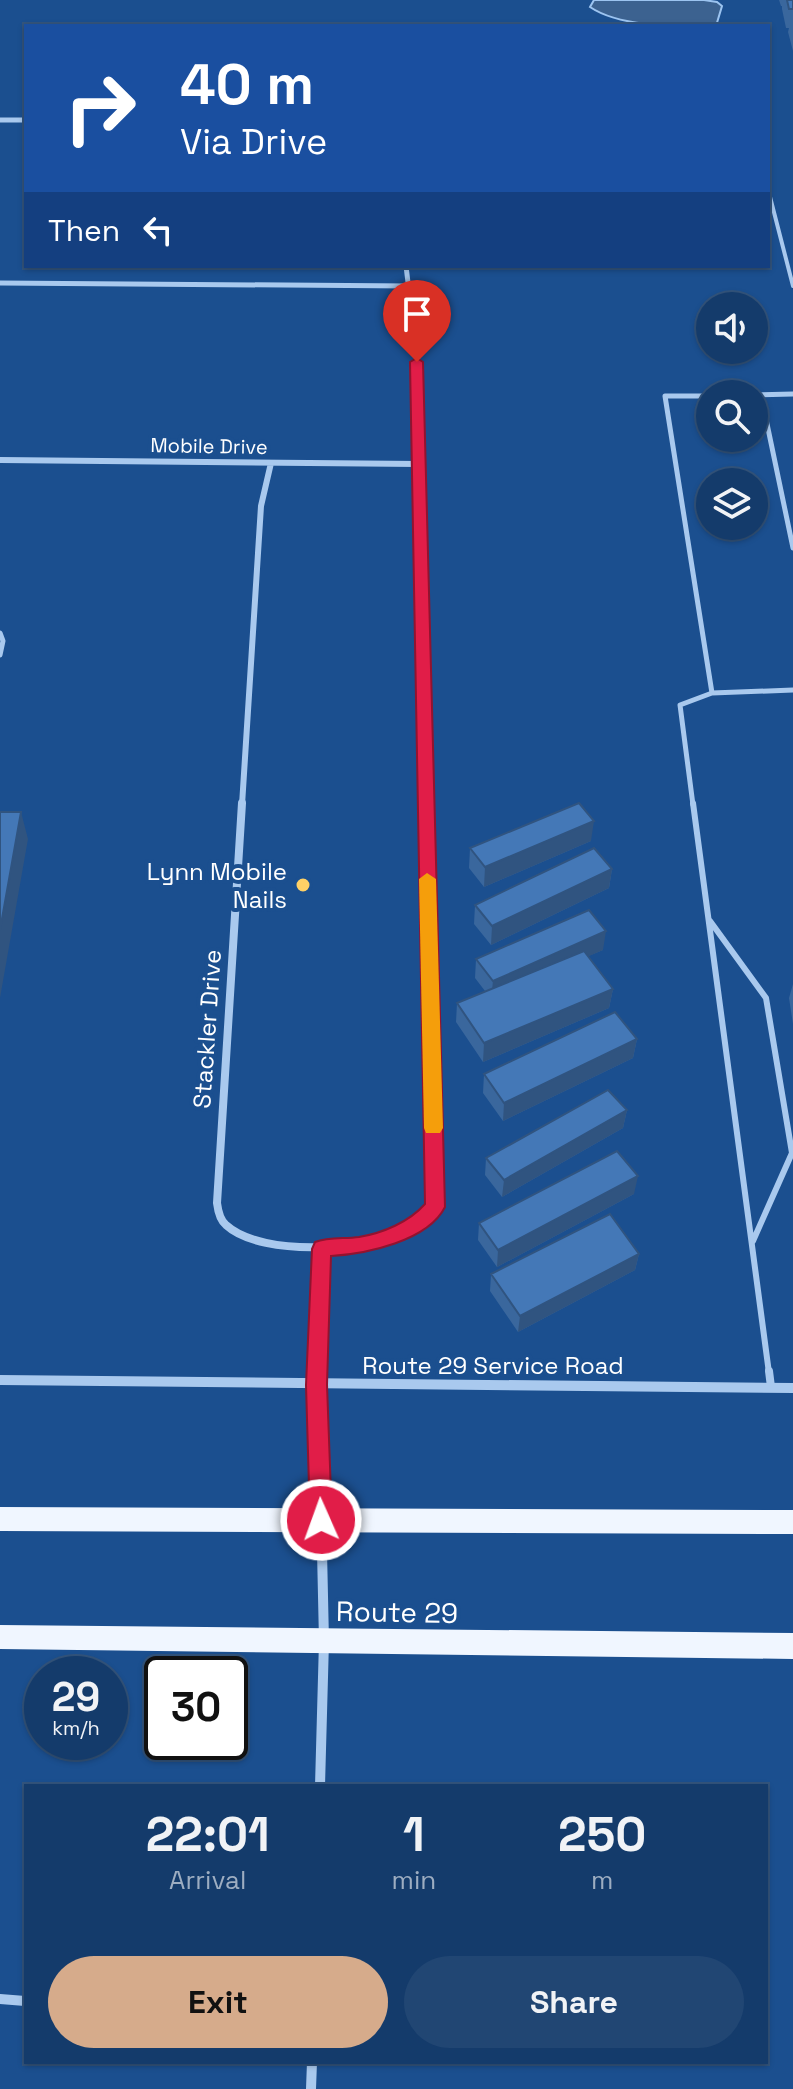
<!DOCTYPE html>
<style>
:root{--surface:#143b6b;--page:#214673;--text:#f1f3f6;--muted:#9dadc1;--line:#33557e;--accent:#d6ab8b}
body{margin:0;font-family:"Space Grotesk",sans-serif;background:var(--page);color:var(--text);height:100vh;display:flex;flex-direction:column;font-size:30px;white-space:nowrap}
*{box-sizing:border-box;margin:0}
p{font-size:26px;color:var(--muted)}
.icon{flex:none;width:44px;height:44px;fill:none;stroke:currentColor;stroke-width:2;stroke-linecap:round;stroke-linejoin:round}
.map{position:relative;flex:1;overflow:hidden}
.side{position:absolute;left:24px;top:1784px;width:744px;height:280px;display:flex;flex-direction:column;background:var(--surface);border-radius:0px;box-shadow:0 2px 6px #0004,0 0 0 2px var(--line)}
.side>*{flex:none}
.banner{position:absolute;left:24px;top:24px;width:746px;height:244px;border-radius:0px;box-shadow:0 2px 6px #0004,0 0 0 2px var(--line);background:#1a4fa0;color:#fff;overflow:hidden}
.buttons{position:absolute;left:696px;top:292px;display:grid;gap:16px}
.buttons a{display:grid;place-items:center;width:72px;height:72px;border-radius:50%;background:var(--surface);box-shadow:0 2px 6px #0004,0 0 0 2px var(--line);font-size:40px}
.speed{position:absolute;left:24px;top:1656px;display:flex;gap:16px;font-size:40px;font-weight:700;text-align:center}
.speed>*{display:grid;place-content:center;width:104px;height:104px;border-radius:50%;background:var(--surface);box-shadow:0 2px 6px #0004,0 0 0 2px var(--line);line-height:1}
.speed small{font-size:20px;font-weight:400}
.speed .limit{border:4px solid #111;border-radius:12px;background:#fff;color:#111}
.pin{position:absolute;display:grid;place-items:center;width:68px;height:68px;color:#fff;margin:-82px -34px;border-radius:50% 50% 50% 0;rotate:-45deg;box-shadow:0 0 8px #0007}
.pin .icon{rotate:45deg}
.me{position:absolute;width:88px;margin:-44px;rotate:358deg;stroke-linejoin:round;filter:drop-shadow(0 0 6px #0008)}
.turn{display:flex;align-items:center;gap:28px;height:168px;padding:0 24px;font-size:36px}
.turn .icon{width:104px;height:104px;stroke-width:2.5}
.turn b{display:block;font-size:56px;line-height:68px}
.then{display:flex;align-items:center;height:76px;padding:0 24px;background:#0003;gap:16px;font-size:30px}
.eta{display:flex;justify-content:space-evenly;align-items:center;height:136px;text-align:center}
.eta b{font-size:48px;font-weight:800;line-height:56px}
.button{display:flex;gap:16px;margin-top:auto;padding:16px 24px}
.button a{flex:1;height:92px;border-radius:48px;background:var(--accent);color:#111;font-size:32px;font-weight:800;line-height:92px;text-align:center}
.button a+a{background:var(--page);color:var(--text)}
.map>svg:first-child{display:block}
.water{fill:#3c6290;stroke:#9cc4f0;stroke-width:2}
.lines{fill:none;stroke-linecap:round;stroke-linejoin:round}
.lane-far3{stroke:#a9c9ee;stroke-width:4}
.lane-far2{stroke:#a9c9ee;stroke-width:5}
.lane-far1{stroke:#a9c9ee;stroke-width:6}
.lane{stroke:#a9c9ee;stroke-width:8}
.street-far3{stroke:#a9c9ee;stroke-width:5}
.street-far2{stroke:#a9c9ee;stroke-width:6}
.street-far1{stroke:#a9c9ee;stroke-width:8}
.street{stroke:#a9c9ee;stroke-width:10}
.primary{fill:#f0f6ff;fill-rule:evenodd}
.wall{fill:#3a679d}
.shaded-wall{fill:#305480}
.building{fill:#4478b7;stroke:#305480;stroke-width:2}
.route{fill:#e11d48;stroke:#92132f;stroke-width:2}
.slow{fill:#f59e0b}
.poi-dot{fill:#ffd166;stroke:#1b4f8f;stroke-width:3}
.labels{text-anchor:middle;dominant-baseline:central;stroke-width:8;stroke-linejoin:round;paint-order:stroke}
.far-street-label{font-size:20px;fill:#fff;stroke:#1b4f8f}
.poi-label{font-size:24px;fill:#fff;stroke:#1b4f8f;text-anchor:end}
.street-label{font-size:24px;fill:#fff;stroke:#1b4f8f}
.near-street-label{font-size:28px;fill:#fff;stroke:#1b4f8f}
</style>
<div class="map">
<svg width="793" height="2089" viewBox="0 0 793 2089">
<rect width="100%" height="100%" fill="#1b4f8f"/>
<!-- water -->
<path class="water" d="M 594,0 L 704,0 L 717,2 L 722,6 L 716,26 C 679,26 621,28 590,7 Z"/>
<g class="lines">
<!-- lane-far3 -->
<path class="lane-far3" d="M 768,189 L 793,286"/>
<!-- lane-far2 -->
<path class="lane-far2" d="M 754,395 L 793,394
M 761,395 L 793,548
M 710,396 L 665,396 L 712,693 L 793,690
M 0,633 L 3,641 L 0,655
M 693,805 L 680,705 L 712,693"/>
<!-- lane-far1 -->
<path class="lane-far1" d="M 693,803 L 769,1373
M 710,921 L 766,998 L 792,1153 L 753,1241"/>
<!-- lane -->
<path class="lane" d="M 769,1371 L 771,1387"/>
<!-- street-far3 -->
<path class="street-far3" d="M 0,120 L 26,120
M 406,266 L 417,356
M 0,283 L 409,286"/>
<!-- street-far2 -->
<path class="street-far2" d="M 417,354 L 427,805
M 0,460 L 418,464
M 242,805 L 261,506 L 271,463"/>
<!-- street-far1 -->
<path class="street-far1" d="M 242,803 L 217,1203 C 218,1211 220,1220 226,1225 C 263,1259 378,1250 418,1225 C 425,1221 430,1213 435,1207 L 427,803
M 317,1373 L 322,1249"/>
<!-- street -->
<path class="street" d="M 318,1371 L 324,1641 L 320,1786
M 0,1380 L 793,1388
M 0,1999 L 25,2001
M 311,2089 L 312,2062"/>
<!-- primary -->
<path class="primary" d="M 0,1507 L 793,1510 L 793,1534 L 0,1531 Z
M 0,1625 L 793,1633 L 793,1659 L 0,1649 Z"/>
</g>
<!-- wall -->
<path class="wall" d="M 779,0 L 793,0 L 793,51 L 788,32 L 789,28 L 786,28 L 782,9 L 782,6 L 781,6 Z
M 591,841 L 484,887 L 469,868 L 470,848 Z
M 612,869 L 609,888 L 491,945 L 474,924 L 475,905 Z
M 603,950 L 588,956 L 613,989 L 609,1008 L 483,1062 L 456,1022 L 457,1003 L 485,991 L 475,978 L 476,959 Z
M 793,984 L 793,1024 L 789,998 Z
M 637,1039 L 633,1058 L 503,1121 L 483,1093 L 484,1074 Z
M 627,1110 L 623,1128 L 502,1197 L 485,1175 L 486,1158 Z
M 634,1194 L 497,1267 L 478,1240 L 479,1223 Z
M 639,1254 L 635,1270 L 518,1332 L 490,1291 L 491,1274 Z"/>
<!-- shaded-wall -->
<path class="shaded-wall" d="M 21,812 L 28,839 L 0,998 L 0,930 Z
M 594,821 L 591,841 L 484,887 L 485,867 Z
M 612,869 L 609,888 L 491,945 L 492,926 Z
M 606,931 L 603,950 L 491,999 L 493,981 Z
M 613,989 L 609,1008 L 483,1062 L 484,1043 Z
M 637,1039 L 633,1058 L 503,1121 L 504,1103 Z
M 627,1110 L 623,1128 L 502,1197 L 504,1180 Z
M 638,1176 L 634,1194 L 497,1267 L 498,1250 Z
M 639,1254 L 635,1270 L 518,1332 L 520,1316 Z"/>
<!-- building -->
<path class="building" d="M 787,0 L 793,0 L 793,9 L 789,9 Z
M 579,803 L 594,821 L 485,867 L 470,848 Z
M 0,812 L 21,812 L 0,930 Z
M 594,848 L 612,869 L 492,926 L 475,905 Z
M 589,910 L 606,931 L 493,981 L 476,959 Z
M 584,951 L 613,989 L 484,1043 L 457,1003 Z
M 615,1012 L 637,1039 L 504,1103 L 484,1074 Z
M 608,1090 L 627,1110 L 504,1180 L 486,1158 Z
M 617,1151 L 638,1176 L 498,1250 L 479,1223 Z
M 610,1214 L 639,1254 L 520,1316 L 491,1274 Z"/>
<!-- route -->
<path class="route" d="M 417,358 L 423,362 L 445,1207 C 428,1241 366,1254 331,1256 L 327,1385 L 332,1520 L 329,1527 L 321,1531 L 314,1527 L 310,1520 L 306,1385 L 312,1249 L 315,1242 C 329,1237 344,1239 359,1237 C 383,1233 409,1222 425,1204 L 410,362 Z"/>
<!-- slow -->
<path class="slow" d="M 427,873 L 436,879 L 443,1128 L 440,1133 L 426,1133 L 424,1128 L 419,879 Z"/>
<!-- markers -->
<circle class="poi-dot" cx="303" cy="885" r="8"/>
<g class="labels">
<!-- far-street labels -->
<g class="far-street-label">
<text transform="translate(209 446) rotate(1)">Mobile Drive</text>
</g>
<!-- poi labels -->
<g class="poi-label">
<text x="287" y="871">Lynn Mobile<tspan x="287" dy="28">Nails</tspan></text>
</g>
<!-- street labels -->
<g class="street-label">
<text transform="translate(207 1029) rotate(-86)">Stackler Drive</text>
<text x="493" y="1365">Route 29 Service Road</text>
</g>
<!-- near-street labels -->
<g class="near-street-label">
<text transform="translate(397 1612) rotate(1)">Route 29</text>
</g>
</g>
</svg>
<div class="buttons">
<a><svg class="icon" aria-label="sound" viewBox="0 0 24 24"><path d="M4 9h4l5-4v14l-5-4H4zM17 9q2 3 0 6"/></svg></a>
<a><svg class="icon" aria-label="search" viewBox="0 0 24 24"><circle cx="10" cy="10" r="6"/><path d="M15 15l6 6"/></svg></a>
<a><svg class="icon" aria-label="layers" viewBox="0 0 24 24"><path d="M12 4l9 5-9 5-9-5zM3 14l9 5 9-5"/></svg></a>
</div>
<div class="speed"><div>29<small>km/h</small></div><div class="limit">30</div></div>
<div class="pin" style="left:417px;top:362px;background:#d93025"><svg class="icon" aria-label="arrive" viewBox="0 0 24 24"><path d="M6 21V4h12l-3 4 3 4H6"/></svg></div>
<svg class="me" style="left:321px;top:1520px" viewBox="-20 -20 40 40"><circle r="17" fill="#e11d48" stroke="#fff" stroke-width="3"/><path d="M0-11L8 9 0 5-8 9z" fill="#fff"/></svg>
<div class="banner">
<div class="turn"><svg class="icon" aria-label="right" viewBox="0 0 24 24"><path d="M7 20v-9h11M14 6l5 5-5 5"/></svg><div><b>40 m</b>Via Drive</div></div>
<div class="then">Then<svg class="icon" aria-label="left" viewBox="0 0 24 24"><path d="M17 20v-9H6M10 6l-5 5 5 5"/></svg></div>
</div>
<section class="side">
<div class="eta">
<div><b>22:01</b><p>Arrival</p></div>
<div><b>1</b><p>min</p></div>
<div><b>250</b><p>m</p></div>
</div>
<div class="button"><a>Exit</a><a>Share</a></div>
</section>
</div>
